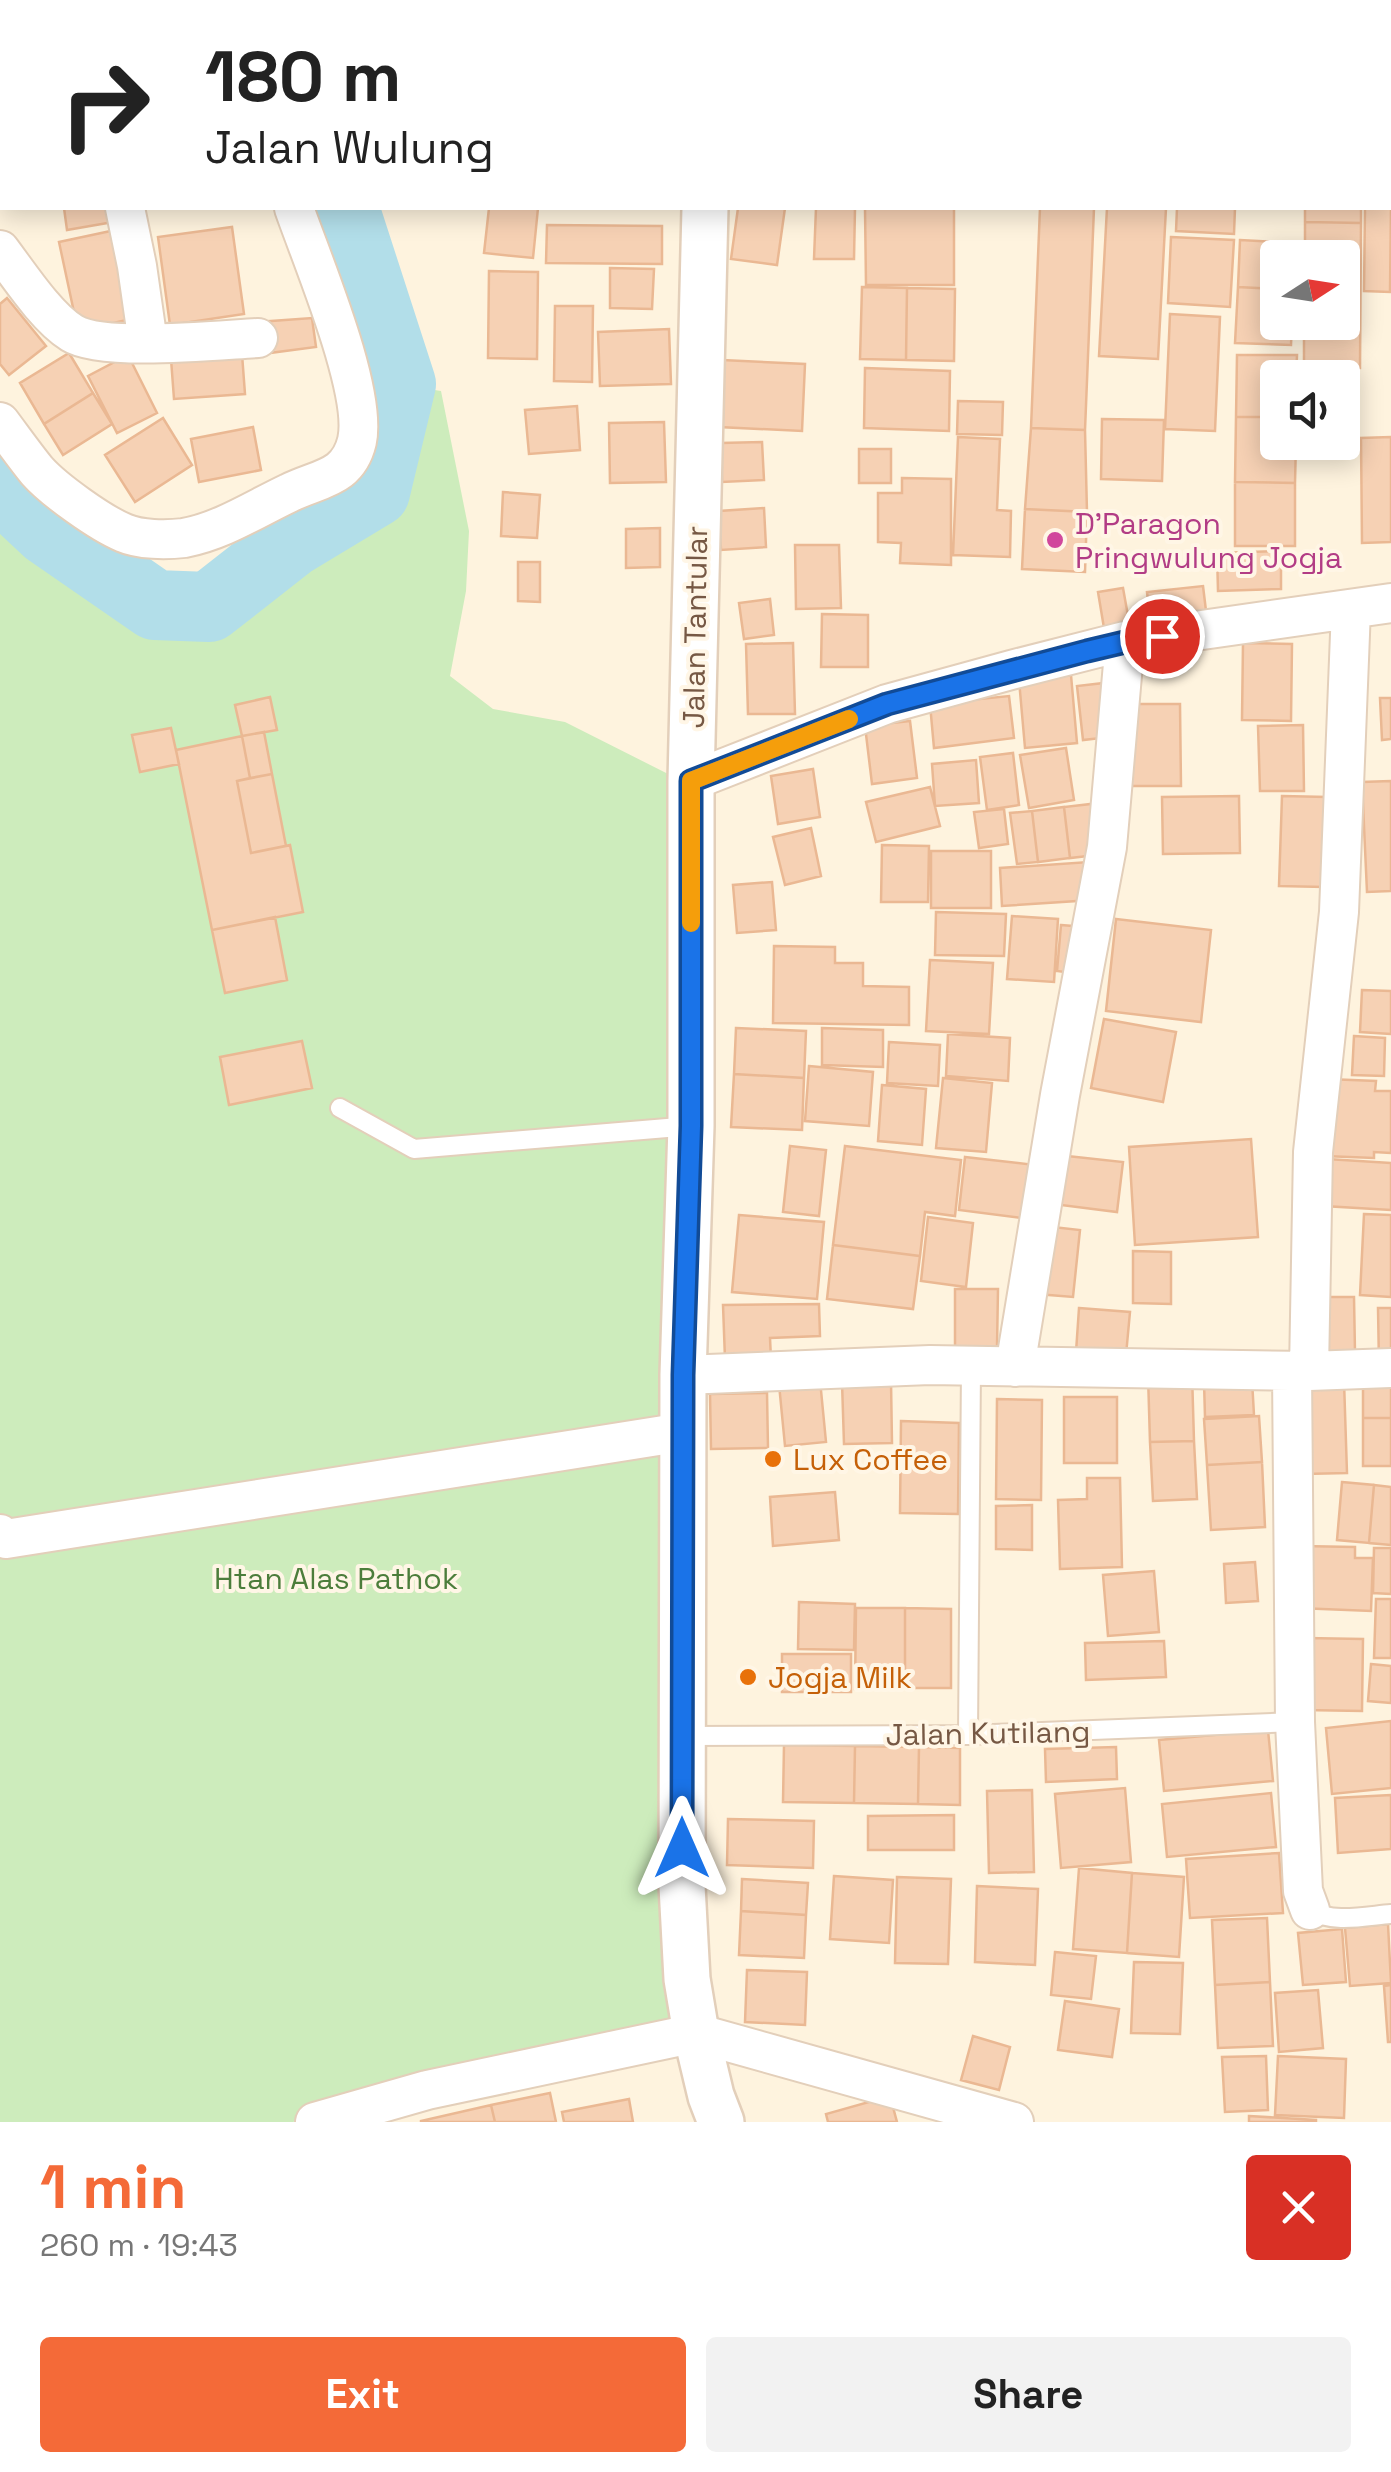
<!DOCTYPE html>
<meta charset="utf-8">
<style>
:root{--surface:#fff;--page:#f2f2f2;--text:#222;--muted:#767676;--accent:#f46a38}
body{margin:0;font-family:"Space Grotesk",sans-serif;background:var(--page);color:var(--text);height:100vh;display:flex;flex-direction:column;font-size:38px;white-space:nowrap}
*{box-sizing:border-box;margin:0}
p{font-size:32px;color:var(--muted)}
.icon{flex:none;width:55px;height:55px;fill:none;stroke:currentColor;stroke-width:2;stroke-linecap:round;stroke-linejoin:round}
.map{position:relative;height:2122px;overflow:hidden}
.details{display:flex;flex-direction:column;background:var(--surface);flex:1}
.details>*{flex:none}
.hud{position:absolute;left:0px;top:0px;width:1392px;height:210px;box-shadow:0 5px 25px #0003;background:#fff;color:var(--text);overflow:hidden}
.needle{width:65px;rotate:78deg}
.fabs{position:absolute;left:1260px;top:240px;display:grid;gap:20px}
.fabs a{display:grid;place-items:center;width:100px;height:100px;border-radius:10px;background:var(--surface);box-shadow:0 5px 25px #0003;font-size:50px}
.pin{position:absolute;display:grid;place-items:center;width:85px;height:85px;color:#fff;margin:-42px;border:5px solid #fff;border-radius:50%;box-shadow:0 2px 10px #0007}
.me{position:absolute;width:110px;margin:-55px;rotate:0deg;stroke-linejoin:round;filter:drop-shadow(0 0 8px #0008)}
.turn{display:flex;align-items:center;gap:35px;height:210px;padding:0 40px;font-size:45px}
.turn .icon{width:130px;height:130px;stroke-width:2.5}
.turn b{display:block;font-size:70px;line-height:85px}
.round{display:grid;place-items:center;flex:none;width:105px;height:105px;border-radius:10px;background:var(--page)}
.summary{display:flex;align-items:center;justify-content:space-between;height:170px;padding:0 40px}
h1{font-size:60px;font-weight:800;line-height:75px;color:var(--accent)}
.action{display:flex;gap:20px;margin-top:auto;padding:20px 40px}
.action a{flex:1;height:115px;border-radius:10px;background:var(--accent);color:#fff;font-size:40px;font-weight:800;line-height:115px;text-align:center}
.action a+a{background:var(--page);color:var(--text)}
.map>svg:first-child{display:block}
.green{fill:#cdecbc}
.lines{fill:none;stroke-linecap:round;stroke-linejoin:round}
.river{stroke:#b2dee9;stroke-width:70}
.building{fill:#f6d1b4;stroke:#eab893;stroke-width:2.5}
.service-casing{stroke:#e3cfba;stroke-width:22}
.minor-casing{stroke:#e3cfba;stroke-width:42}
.tertiary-casing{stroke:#e3cfba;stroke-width:50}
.service{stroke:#fff;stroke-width:18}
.minor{stroke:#fff;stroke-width:38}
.tertiary{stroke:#fff;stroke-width:45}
.route-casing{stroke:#114b97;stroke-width:25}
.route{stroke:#1a73e8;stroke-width:18}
.slow{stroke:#f59e0b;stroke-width:18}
.hotel-dot{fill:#d1479c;stroke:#fff6e6;stroke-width:4}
.food-dot{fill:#e8710a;stroke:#fff6e6;stroke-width:4}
.labels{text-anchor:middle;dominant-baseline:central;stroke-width:8;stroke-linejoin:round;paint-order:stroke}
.hotel-label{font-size:30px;fill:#b23c85;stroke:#fff6e6;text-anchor:start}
.street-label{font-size:30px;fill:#765844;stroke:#fff6e6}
.food-label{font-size:30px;fill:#c56008;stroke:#fff6e6;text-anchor:start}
.park-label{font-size:30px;fill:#4c7d3b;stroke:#fff6e6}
</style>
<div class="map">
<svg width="1391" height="2122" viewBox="0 0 1391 2122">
<rect width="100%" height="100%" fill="#fef3de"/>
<!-- green -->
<path class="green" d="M 409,386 L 441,391 L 469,531 L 466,591 L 450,676 L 493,709 L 565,722 L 682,781 L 676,2025 L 425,2084 L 293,2122 L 0,2122 L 0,522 L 43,538 L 152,613 L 211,616 L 298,548 L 383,497 Z"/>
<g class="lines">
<!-- river -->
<path class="river" d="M 342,2 L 344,0
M 0,486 L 48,531 L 155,605 L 209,607 L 292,542 L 375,492 L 401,384 L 344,208"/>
</g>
<!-- building -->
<path class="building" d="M 753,0 L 862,0 L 862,2 L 753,2 Z
M 1255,0 L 1362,0 L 1361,2 L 1254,2 Z
M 1391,206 L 1390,292 L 1364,291 L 1365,208 Z
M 64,208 L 116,208 L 119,221 L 67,230 Z
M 489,208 L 538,208 L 533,258 L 484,253 Z
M 738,208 L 785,208 L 777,265 L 731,259 Z
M 816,208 L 855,208 L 854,259 L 814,259 Z
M 865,208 L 954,208 L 954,285 L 866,285 Z
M 1040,208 L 1094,208 L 1085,430 L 1031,428 Z
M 1107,208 L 1166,208 L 1158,359 L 1099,356 Z
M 1177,208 L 1235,208 L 1234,234 L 1176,231 Z
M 1305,208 L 1361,208 L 1361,223 L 1305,222 Z
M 1305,222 L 1361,223 L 1360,368 L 1304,367 L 1304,322 L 1342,322 L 1342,258 L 1305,258 Z
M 547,225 L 662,226 L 662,264 L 546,263 Z
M 232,227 L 244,314 L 170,325 L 158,237 Z
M 120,229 L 140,317 L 78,331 L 59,242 Z
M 1171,237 L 1234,240 L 1230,307 L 1168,303 Z
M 1240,240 L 1295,243 L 1295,258 L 1278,258 L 1278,289 L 1238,287 Z
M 610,268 L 654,269 L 652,309 L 610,308 Z
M 489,271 L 538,272 L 537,359 L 488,358 Z
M 862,287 L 907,288 L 906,360 L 860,359 Z
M 1238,287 L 1278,289 L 1278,322 L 1292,322 L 1291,345 L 1235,343 Z
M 907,288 L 955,289 L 954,361 L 906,360 Z
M 7,298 L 46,346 L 9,375 L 0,364 L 0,304 Z
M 555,306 L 593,306 L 592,382 L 554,381 Z
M 1170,314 L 1220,317 L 1215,431 L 1165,429 Z
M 312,318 L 316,347 L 262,354 L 258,322 Z
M 669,329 L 671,384 L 600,386 L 598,332 Z
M 69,353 L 93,393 L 44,424 L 20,383 Z
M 242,354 L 245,394 L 174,399 L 171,359 Z
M 128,355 L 157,413 L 117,433 L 88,376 Z
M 1237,355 L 1297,355 L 1296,378 L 1278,378 L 1278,417 L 1236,417 Z
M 722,360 L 805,364 L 802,431 L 719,427 Z
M 865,368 L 950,371 L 949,431 L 864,428 Z
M 93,393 L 112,424 L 63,455 L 44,424 Z
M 958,401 L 1003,402 L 1002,435 L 957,434 Z
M 577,406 L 580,450 L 529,454 L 525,410 Z
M 1236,417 L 1278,417 L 1278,442 L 1296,442 L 1295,483 L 1235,482 Z
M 163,418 L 192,465 L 135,502 L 105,455 Z
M 1102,419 L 1164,420 L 1162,481 L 1101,479 Z
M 664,422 L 666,482 L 610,483 L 609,423 Z
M 253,427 L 261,470 L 199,482 L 191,439 Z
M 1031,428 L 1085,430 L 1087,512 L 1025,509 Z
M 958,437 L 1000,439 L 997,510 L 1011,511 L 1010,557 L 953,555 Z
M 1391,437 L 1391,542 L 1362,543 L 1361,438 Z
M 762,442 L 764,480 L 722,482 L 721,443 Z
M 859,449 L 891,449 L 891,483 L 859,483 Z
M 902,478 L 951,479 L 951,565 L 900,563 L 901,543 L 878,542 L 878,493 L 902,493 Z
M 1235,482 L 1295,483 L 1295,546 L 1235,546 Z
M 503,492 L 540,495 L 537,538 L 501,536 Z
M 764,508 L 766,547 L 721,550 L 719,511 Z
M 1025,509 L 1087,512 L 1085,572 L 1022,569 Z
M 660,528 L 660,567 L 626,568 L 626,529 Z
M 795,545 L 839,545 L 841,608 L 796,609 Z
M 1281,551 L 1281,589 L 1218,591 L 1217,553 Z
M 518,562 L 540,562 L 540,602 L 518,601 Z
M 1203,586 L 1207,619 L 1151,626 L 1147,592 Z
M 1123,588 L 1128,616 L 1144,613 L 1147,633 L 1106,640 L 1098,592 Z
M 770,599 L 774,635 L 744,639 L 739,603 Z
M 822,614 L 868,615 L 868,667 L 821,667 Z
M 793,643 L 795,714 L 748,714 L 746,644 Z
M 1243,643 L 1292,644 L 1291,721 L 1242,720 Z
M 1071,675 L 1077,743 L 1025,748 L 1019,680 Z
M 1104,683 L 1110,737 L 1083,740 L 1077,686 Z
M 1009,696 L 1014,738 L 934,748 L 930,704 Z
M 270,697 L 277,730 L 242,736 L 235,705 Z
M 1380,698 L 1391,698 L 1391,739 L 1382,740 Z
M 1121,704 L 1180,704 L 1181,786 L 1123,786 Z
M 910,721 L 917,778 L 872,784 L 865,726 Z
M 1303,725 L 1304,791 L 1260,791 L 1258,726 Z
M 171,728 L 179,764 L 140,772 L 132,735 Z
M 264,732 L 272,774 L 250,778 L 242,736 Z
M 242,736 L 250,778 L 237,781 L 251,853 L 290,845 L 303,912 L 212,930 L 176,750 Z
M 1066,748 L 1074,800 L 1029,808 L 1020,755 Z
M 1013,753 L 1019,805 L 987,810 L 980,757 Z
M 976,760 L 979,803 L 935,806 L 932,764 Z
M 813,769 L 820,817 L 778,824 L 771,776 Z
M 272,774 L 286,846 L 251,853 L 237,781 Z
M 1391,781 L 1391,891 L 1367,892 L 1362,782 Z
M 930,787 L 940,826 L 876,842 L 866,802 Z
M 1239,796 L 1240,853 L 1163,854 L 1162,797 Z
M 1282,796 L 1327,797 L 1324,887 L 1279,886 Z
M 1091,804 L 1097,855 L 1070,858 L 1064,807 Z
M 1064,807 L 1070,858 L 1038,862 L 1032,811 Z
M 1004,809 L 1008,844 L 979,848 L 974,812 Z
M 1032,811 L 1038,862 L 1017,864 L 1010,813 Z
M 811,828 L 821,876 L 785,885 L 773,837 Z
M 882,845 L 929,846 L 928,902 L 881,902 Z
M 931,851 L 991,851 L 991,908 L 931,908 Z
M 1089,862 L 1092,900 L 1002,906 L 1000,868 Z
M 772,882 L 776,930 L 737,933 L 733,885 Z
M 936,912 L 1006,914 L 1004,956 L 935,955 Z
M 1012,916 L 1058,919 L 1054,982 L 1007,979 Z
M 275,917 L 287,980 L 225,993 L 212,930 Z
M 1116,919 L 1211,930 L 1201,1022 L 1106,1011 Z
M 1061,925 L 1085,927 L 1080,974 L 1057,971 Z
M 774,946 L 835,947 L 835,963 L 863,963 L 863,986 L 909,987 L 909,1025 L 773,1023 Z
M 930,960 L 993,963 L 989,1034 L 926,1031 Z
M 1362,990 L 1391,991 L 1391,1034 L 1360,1032 Z
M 1104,1019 L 1176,1032 L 1163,1102 L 1091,1088 Z
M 736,1028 L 806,1031 L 804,1078 L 734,1074 Z
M 822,1028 L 883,1030 L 883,1067 L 822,1065 Z
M 948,1034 L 1010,1038 L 1008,1081 L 946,1076 Z
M 1354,1036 L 1385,1038 L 1384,1076 L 1352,1075 Z
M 302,1041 L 312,1088 L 229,1105 L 220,1057 Z
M 889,1042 L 940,1045 L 938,1086 L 887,1083 Z
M 809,1066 L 873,1072 L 869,1126 L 805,1121 Z
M 734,1074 L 804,1078 L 802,1130 L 731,1127 Z
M 943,1078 L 992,1083 L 986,1152 L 936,1148 Z
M 1327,1079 L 1376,1081 L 1375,1091 L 1391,1091 L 1391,1153 L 1374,1152 L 1374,1158 L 1324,1156 Z
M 882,1085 L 926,1089 L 922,1145 L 878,1141 Z
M 1251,1139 L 1258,1237 L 1135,1245 L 1129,1147 Z
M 790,1146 L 826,1150 L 819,1216 L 783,1212 Z
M 845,1146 L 961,1160 L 955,1216 L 925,1212 L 920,1256 L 833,1245 Z
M 1058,1155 L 1123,1162 L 1117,1212 L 1053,1204 Z
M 965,1157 L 1035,1165 L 1029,1219 L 959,1210 Z
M 1327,1159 L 1391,1163 L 1391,1210 L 1324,1206 Z
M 1364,1214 L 1391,1215 L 1391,1297 L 1360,1295 Z
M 739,1215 L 824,1222 L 817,1299 L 732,1292 Z
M 928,1217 L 973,1223 L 966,1287 L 921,1281 Z
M 1044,1226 L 1080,1230 L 1073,1297 L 1037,1294 Z
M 833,1245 L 920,1256 L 913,1309 L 827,1299 Z
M 1133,1251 L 1171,1252 L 1171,1304 L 1133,1303 Z
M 955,1289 L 998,1289 L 997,1347 L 955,1347 Z
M 1324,1297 L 1354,1297 L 1355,1352 L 1325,1352 Z
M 819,1304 L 820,1336 L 770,1338 L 771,1359 L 725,1359 L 723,1305 Z
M 1079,1308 L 1130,1312 L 1126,1355 L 1076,1352 Z
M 1378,1308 L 1391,1308 L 1391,1365 L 1379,1365 Z
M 1192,1373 L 1194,1441 L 1150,1442 L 1148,1375 Z
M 820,1380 L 826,1442 L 785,1446 L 779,1384 Z
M 1252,1380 L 1254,1415 L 1205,1417 L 1204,1382 Z
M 891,1381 L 892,1443 L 844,1444 L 842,1382 Z
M 1344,1381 L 1347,1473 L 1304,1474 L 1301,1382 Z
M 1363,1386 L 1391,1386 L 1391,1418 L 1363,1418 Z
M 767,1393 L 768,1448 L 711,1449 L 710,1394 Z
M 1064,1397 L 1117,1397 L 1117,1463 L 1064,1463 Z
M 997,1399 L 1042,1400 L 1041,1500 L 996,1499 Z
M 1259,1416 L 1262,1462 L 1207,1465 L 1204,1419 Z
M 1363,1418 L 1391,1418 L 1391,1466 L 1363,1466 Z
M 901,1421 L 959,1423 L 958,1514 L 900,1513 Z
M 1194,1441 L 1197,1499 L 1153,1501 L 1150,1442 Z
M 1262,1462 L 1265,1527 L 1211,1530 L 1207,1465 Z
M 1087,1478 L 1120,1478 L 1122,1567 L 1060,1569 L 1058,1500 L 1087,1499 Z
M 1342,1482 L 1374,1485 L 1369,1543 L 1337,1540 Z
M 1374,1485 L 1391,1487 L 1391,1545 L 1369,1543 Z
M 835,1492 L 839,1540 L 773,1546 L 770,1497 Z
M 1032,1505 L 1032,1550 L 996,1549 L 996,1506 Z
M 1300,1546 L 1355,1547 L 1355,1558 L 1373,1558 L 1371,1611 L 1298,1608 Z
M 1374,1548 L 1391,1548 L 1391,1594 L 1373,1593 Z
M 1255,1562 L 1258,1601 L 1226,1603 L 1224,1564 Z
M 1154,1571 L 1159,1632 L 1108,1636 L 1103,1575 Z
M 1376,1599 L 1391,1599 L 1391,1658 L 1374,1658 Z
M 799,1602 L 855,1604 L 854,1650 L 798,1649 Z
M 856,1608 L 905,1608 L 905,1688 L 855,1689 Z
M 905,1608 L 951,1609 L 951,1688 L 905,1688 Z
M 1305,1638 L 1363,1639 L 1362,1711 L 1304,1710 Z
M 1164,1641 L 1166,1677 L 1086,1680 L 1085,1643 Z
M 782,1654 L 851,1654 L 851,1692 L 782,1692 Z
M 1371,1664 L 1391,1666 L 1391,1703 L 1368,1701 Z
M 1391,1721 L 1391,1788 L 1332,1794 L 1326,1728 Z
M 1268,1730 L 1273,1781 L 1164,1791 L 1159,1740 Z
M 784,1745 L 855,1746 L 854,1803 L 783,1802 Z
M 855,1746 L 919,1747 L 918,1804 L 854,1803 Z
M 919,1747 L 960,1748 L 960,1805 L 918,1804 Z
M 1116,1747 L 1117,1779 L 1046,1782 L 1045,1749 Z
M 1125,1788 L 1131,1862 L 1061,1868 L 1055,1794 Z
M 1032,1790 L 1034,1872 L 989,1873 L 987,1791 Z
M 1271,1793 L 1276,1847 L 1167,1857 L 1162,1804 Z
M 1391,1795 L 1391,1849 L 1338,1853 L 1335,1798 Z
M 954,1815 L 954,1850 L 868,1850 L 868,1816 Z
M 728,1819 L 814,1821 L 813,1868 L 727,1865 Z
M 1279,1853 L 1283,1913 L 1190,1918 L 1186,1859 Z
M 1079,1868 L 1132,1873 L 1127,1953 L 1073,1949 Z
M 1132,1873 L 1184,1877 L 1179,1957 L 1127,1953 Z
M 834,1876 L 893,1880 L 889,1943 L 830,1939 Z
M 897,1877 L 951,1879 L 948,1964 L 895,1963 Z
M 742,1879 L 808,1883 L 806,1915 L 741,1911 Z
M 977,1886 L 1038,1889 L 1035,1965 L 975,1962 Z
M 741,1911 L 806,1915 L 804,1958 L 739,1955 Z
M 1267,1918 L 1270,1982 L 1215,1985 L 1212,1920 Z
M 1388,1924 L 1391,1983 L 1350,1986 L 1345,1928 Z
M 1342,1929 L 1346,1982 L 1303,1985 L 1298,1933 Z
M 1055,1952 L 1096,1956 L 1091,1999 L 1051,1995 Z
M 1134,1962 L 1183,1963 L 1180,2034 L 1131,2033 Z
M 747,1970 L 807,1972 L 805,2025 L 745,2022 Z
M 1270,1982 L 1273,2046 L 1218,2048 L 1215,1985 Z
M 1391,1985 L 1391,2042 L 1388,2042 L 1384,1986 Z
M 1318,1990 L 1323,2048 L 1279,2052 L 1275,1993 Z
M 1065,2001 L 1119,2009 L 1112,2057 L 1058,2050 Z
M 973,2036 L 1010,2047 L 999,2090 L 961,2080 Z
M 1266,2056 L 1268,2110 L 1225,2112 L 1222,2057 Z
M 1278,2056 L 1346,2059 L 1344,2118 L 1275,2115 Z
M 550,2093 L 556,2122 L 495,2122 L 491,2105 Z
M 890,2096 L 897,2122 L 828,2122 L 826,2114 Z
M 629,2099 L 633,2122 L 564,2122 L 562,2112 Z
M 491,2105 L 495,2122 L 421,2122 L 421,2121 Z
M 1249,2116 L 1316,2120 L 1316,2122 L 1249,2122 Z"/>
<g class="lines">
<!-- service casing -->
<g class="service-casing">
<path id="service" d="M 340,1108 L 414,1149 L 691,1126
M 968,1735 L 971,1367
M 682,1736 L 968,1735 L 1295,1722
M 1310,1910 C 1332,1924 1366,1916 1391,1914"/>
</g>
<!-- minor casing -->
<g class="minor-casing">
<path id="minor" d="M 49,0 L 49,2
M 283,2 L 284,0
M 125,208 L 137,266 L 148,343
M 0,250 C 19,275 46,317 72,333 C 102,352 219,340 258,338
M 0,422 C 12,438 24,455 37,471 C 54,490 100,523 124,533 C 140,540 166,540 184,538 C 222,531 255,509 289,493 C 319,478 348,479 357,441 C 368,391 312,260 294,208
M 691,781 L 887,704 L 1011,670 L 1125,641 L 1391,603
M 1015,1367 L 1060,1095 L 1107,847 L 1125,641
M 1292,1371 L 1295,1722 L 1303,1891 L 1310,1910
M 1309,1371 L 1313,1152 L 1339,912 L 1351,609
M 683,1375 L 930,1365 L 1309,1371 L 1391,1368
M 0,1534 L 6,1539 L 683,1432
M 315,2122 L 427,2090 L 696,2033 L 1014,2122"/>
</g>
<!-- tertiary casing -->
<g class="tertiary-casing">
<path id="tertiary" d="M 713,2 L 713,0
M 705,208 L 691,781 L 691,1126 L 683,1375 L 682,1886 L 687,1979 L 696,2033 L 711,2096 L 721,2122"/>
</g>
<!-- service -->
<use href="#service" class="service"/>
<!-- minor -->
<use href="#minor" class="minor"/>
<!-- tertiary -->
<use href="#tertiary" class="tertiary"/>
</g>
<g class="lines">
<!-- route casing -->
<g class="route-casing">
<path id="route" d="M 682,1848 L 683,1375 L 691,1126 L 691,781 L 887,704 L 1087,651 L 1125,642 L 1162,636"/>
</g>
<!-- route -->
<use href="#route" class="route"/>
<!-- slow -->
<path class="slow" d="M 691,923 L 691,781 L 849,719"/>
</g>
<!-- markers -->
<circle class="hotel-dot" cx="1055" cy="540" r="10"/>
<g class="food-dot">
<circle cx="773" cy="1459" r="10"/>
<circle cx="748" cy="1677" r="10"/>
</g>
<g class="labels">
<!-- hotel labels -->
<g class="hotel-label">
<text x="1075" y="523">D'Paragon<tspan x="1075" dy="34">Pringwulung Jogja</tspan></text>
</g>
<!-- street labels -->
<g class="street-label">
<text transform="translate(695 627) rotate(-89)">Jalan Tantular</text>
<text transform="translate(988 1733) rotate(-1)">Jalan Kutilang</text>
</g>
<!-- food labels -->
<g class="food-label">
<text x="793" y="1459">Lux Coffee</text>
<text x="768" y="1677">Jogja Milk</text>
</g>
<!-- park labels -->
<g class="park-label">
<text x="336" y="1578">Htan Alas Pathok</text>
</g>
</g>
</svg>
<div class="fabs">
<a><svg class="needle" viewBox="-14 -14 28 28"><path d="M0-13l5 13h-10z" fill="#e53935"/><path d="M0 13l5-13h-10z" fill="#767676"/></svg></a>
<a><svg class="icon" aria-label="sound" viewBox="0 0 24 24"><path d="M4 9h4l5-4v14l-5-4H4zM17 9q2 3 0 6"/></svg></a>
</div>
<div class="pin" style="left:1162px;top:636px;background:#d93025"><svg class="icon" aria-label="arrive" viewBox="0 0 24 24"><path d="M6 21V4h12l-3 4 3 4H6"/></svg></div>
<svg class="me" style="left:682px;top:1848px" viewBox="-20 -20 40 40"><path d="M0-17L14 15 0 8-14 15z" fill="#1a73e8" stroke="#fff" stroke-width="4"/></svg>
<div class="hud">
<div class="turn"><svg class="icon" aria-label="right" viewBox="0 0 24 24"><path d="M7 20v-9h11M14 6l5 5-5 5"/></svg><div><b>180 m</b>Jalan Wulung</div></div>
</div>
</div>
<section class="details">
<div class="summary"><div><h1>1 min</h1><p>260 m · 19:43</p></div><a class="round" style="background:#d93025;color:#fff"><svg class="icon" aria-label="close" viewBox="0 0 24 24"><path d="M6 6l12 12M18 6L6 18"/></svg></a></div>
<div class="action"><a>Exit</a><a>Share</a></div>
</section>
